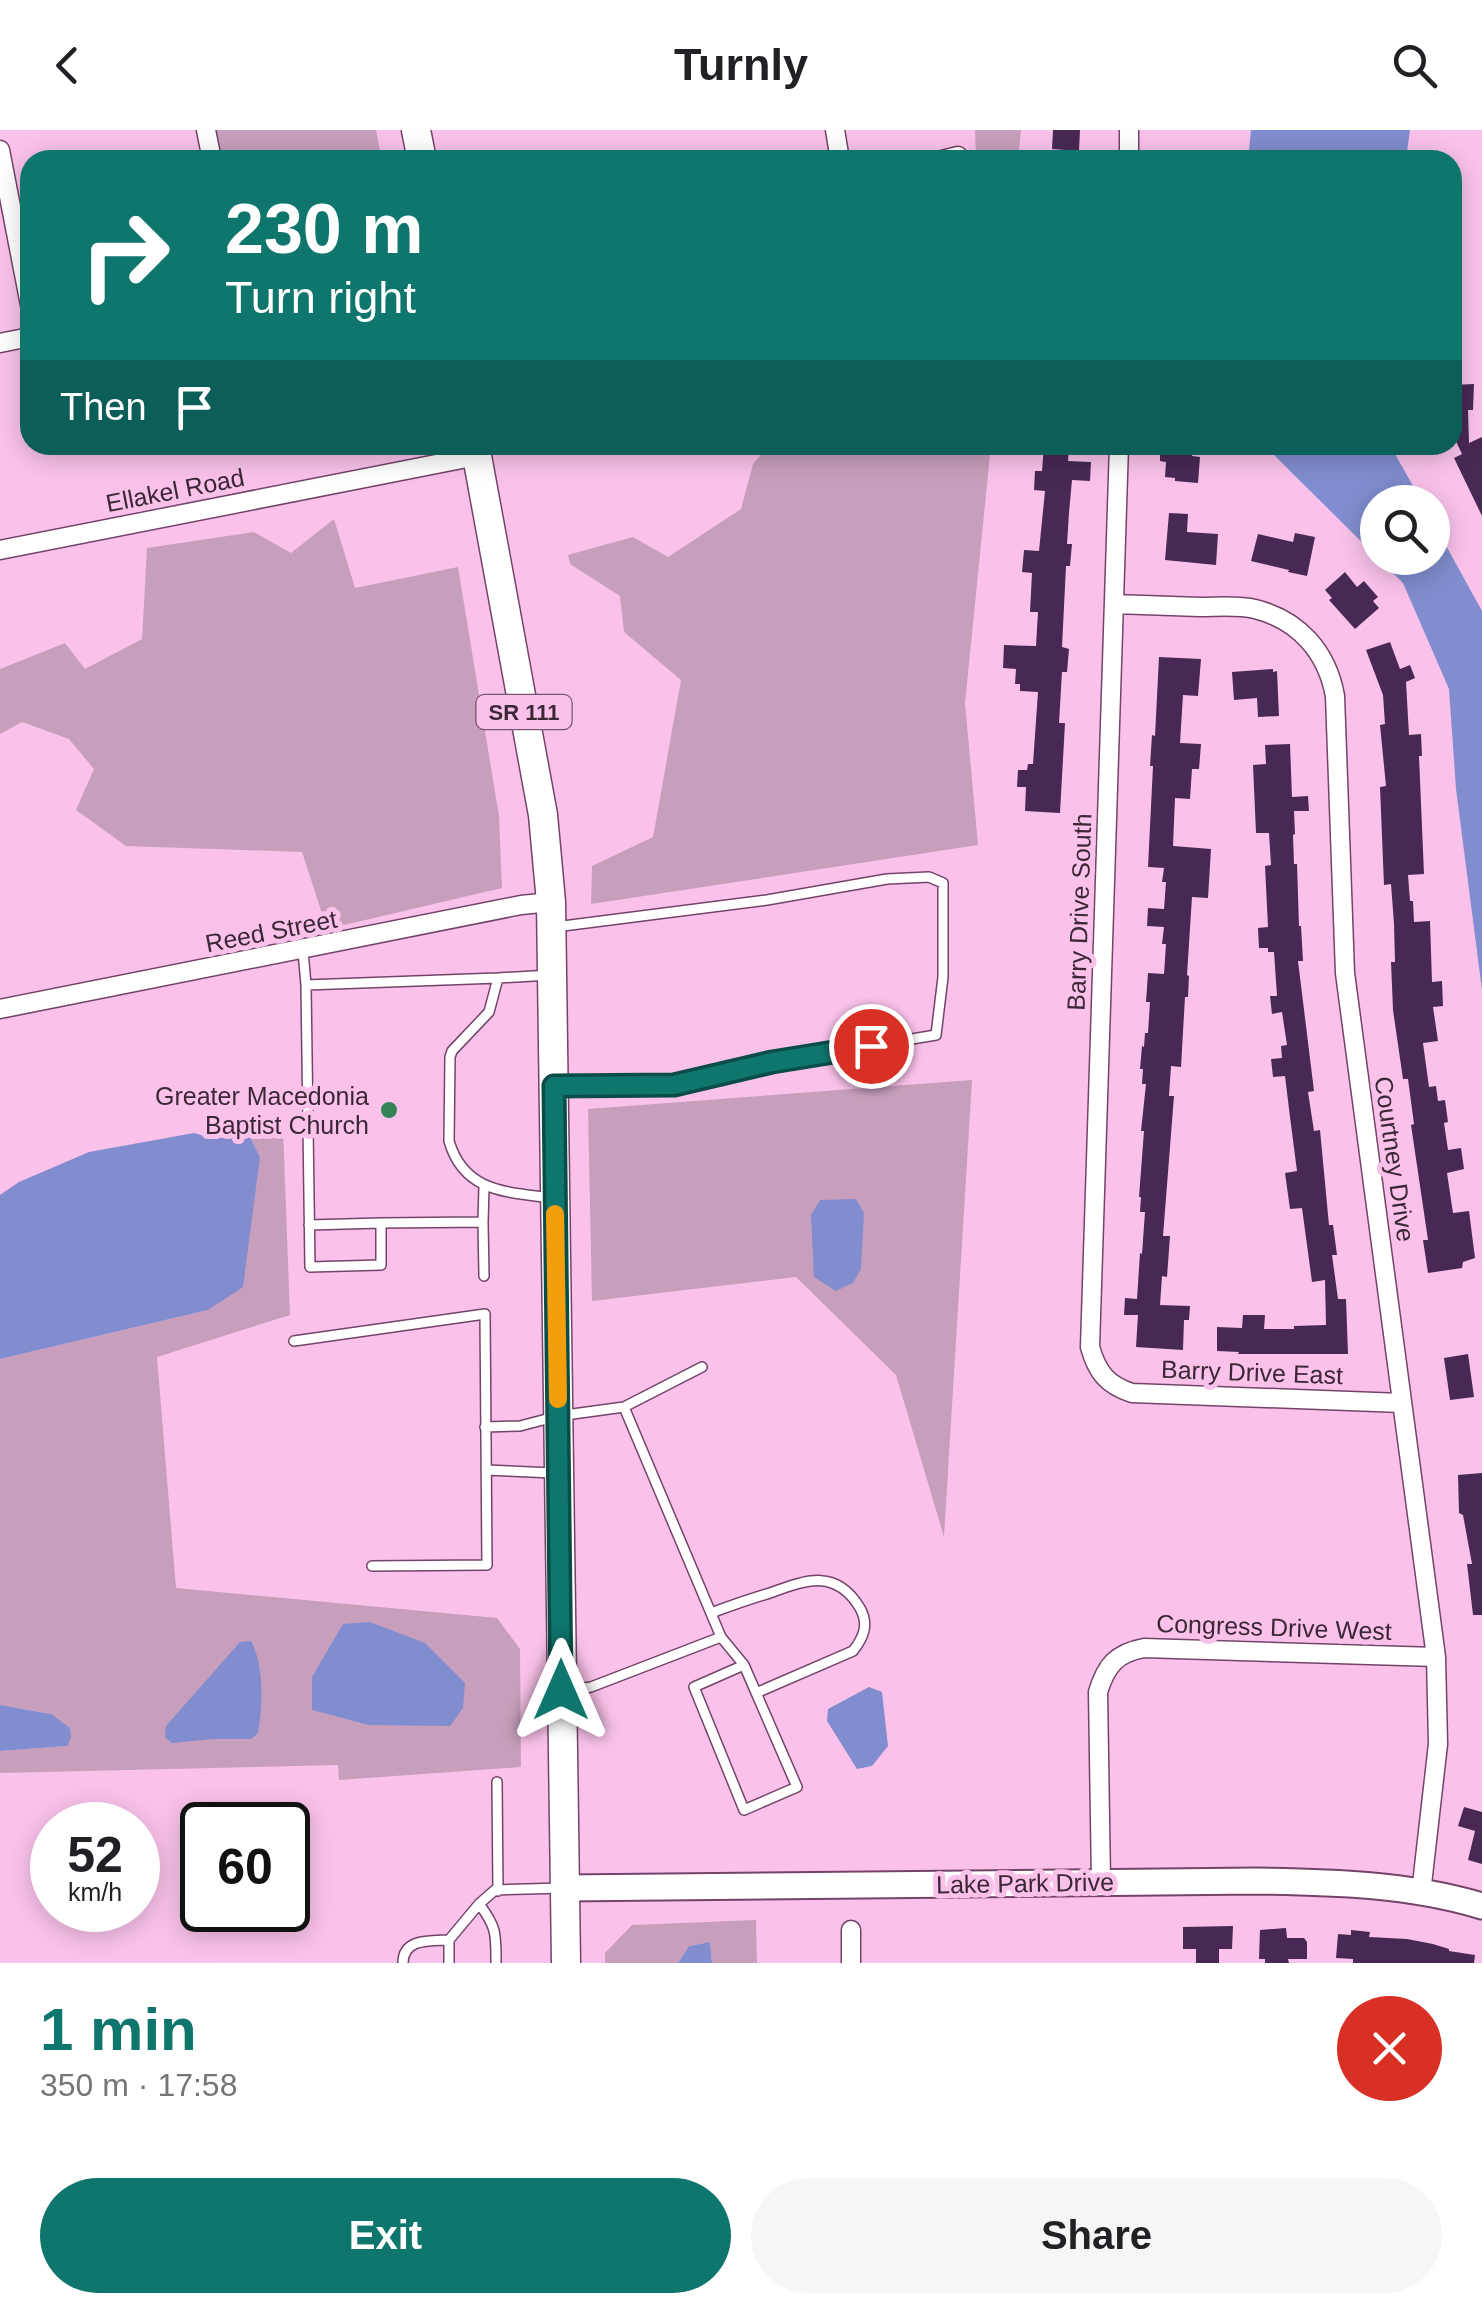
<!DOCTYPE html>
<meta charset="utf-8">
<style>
:root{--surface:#fff;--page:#f6f6f6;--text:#202124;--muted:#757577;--accent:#0f766e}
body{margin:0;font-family:Helvetica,sans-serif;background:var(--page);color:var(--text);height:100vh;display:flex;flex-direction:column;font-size:38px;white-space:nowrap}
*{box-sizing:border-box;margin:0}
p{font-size:32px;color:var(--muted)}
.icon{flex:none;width:55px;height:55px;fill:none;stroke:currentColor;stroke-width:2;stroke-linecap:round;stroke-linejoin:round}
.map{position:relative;height:1833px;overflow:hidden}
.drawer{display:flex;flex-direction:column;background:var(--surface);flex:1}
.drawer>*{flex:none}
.banner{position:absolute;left:20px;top:20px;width:1442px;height:305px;border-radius:30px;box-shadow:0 5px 25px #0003;background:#0f766e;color:#fff;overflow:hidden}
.tools{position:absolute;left:1360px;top:355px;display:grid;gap:20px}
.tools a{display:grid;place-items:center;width:90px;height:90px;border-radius:50%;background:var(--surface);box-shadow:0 5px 25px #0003;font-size:50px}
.speed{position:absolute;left:30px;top:1672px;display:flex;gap:20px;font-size:50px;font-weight:700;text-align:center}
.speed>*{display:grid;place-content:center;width:130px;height:130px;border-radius:50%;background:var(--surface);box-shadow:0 5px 25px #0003;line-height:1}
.speed small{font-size:25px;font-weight:400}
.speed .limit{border:5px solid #111;border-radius:15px;background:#fff;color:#111}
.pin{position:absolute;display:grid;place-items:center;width:85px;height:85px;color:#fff;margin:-42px;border:5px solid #fff;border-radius:50%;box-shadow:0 2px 10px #0007}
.me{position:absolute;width:110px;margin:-55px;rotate:0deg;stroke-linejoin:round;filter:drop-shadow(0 0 8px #0008)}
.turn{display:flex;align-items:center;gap:35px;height:210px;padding:0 40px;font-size:45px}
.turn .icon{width:130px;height:130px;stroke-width:2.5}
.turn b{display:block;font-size:70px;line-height:85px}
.then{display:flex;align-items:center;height:95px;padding:0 40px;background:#0003;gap:20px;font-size:38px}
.round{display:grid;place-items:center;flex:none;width:105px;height:105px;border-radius:52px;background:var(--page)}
.headline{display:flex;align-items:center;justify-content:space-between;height:170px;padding:0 40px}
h1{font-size:60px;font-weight:600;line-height:75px;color:var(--accent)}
.button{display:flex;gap:20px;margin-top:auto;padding:20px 40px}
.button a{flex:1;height:115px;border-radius:60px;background:var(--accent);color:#fff;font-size:40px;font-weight:600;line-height:115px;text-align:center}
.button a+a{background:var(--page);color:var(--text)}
header{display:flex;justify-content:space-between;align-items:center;height:130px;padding:0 40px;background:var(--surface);font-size:45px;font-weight:600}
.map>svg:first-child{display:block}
.green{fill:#c79fbc}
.water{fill:#818dce}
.building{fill:#482954}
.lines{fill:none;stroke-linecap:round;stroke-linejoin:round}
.lane-casing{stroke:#734468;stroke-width:12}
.street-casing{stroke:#734468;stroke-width:21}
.secondary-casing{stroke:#734468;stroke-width:29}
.primary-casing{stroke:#734468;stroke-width:31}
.lane{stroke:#fff;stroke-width:9}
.street{stroke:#fff;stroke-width:18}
.secondary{stroke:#fff;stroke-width:25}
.primary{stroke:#fff;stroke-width:28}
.route-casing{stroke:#0a4d48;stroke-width:25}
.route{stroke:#0f766e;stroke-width:18}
.slow{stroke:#f59e0b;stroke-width:18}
.poi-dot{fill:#328456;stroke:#fac2eb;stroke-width:4}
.labels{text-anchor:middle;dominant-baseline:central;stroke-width:10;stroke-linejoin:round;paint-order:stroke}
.shield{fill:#fac2eb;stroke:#75566d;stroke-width:2.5}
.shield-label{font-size:22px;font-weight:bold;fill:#3c2737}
.street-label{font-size:25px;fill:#3c2737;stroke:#fac2eb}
.poi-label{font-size:25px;fill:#3c2737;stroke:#fac2eb;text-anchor:end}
</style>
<header><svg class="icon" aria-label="back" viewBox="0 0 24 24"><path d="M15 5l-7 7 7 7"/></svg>Turnly<svg class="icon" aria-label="search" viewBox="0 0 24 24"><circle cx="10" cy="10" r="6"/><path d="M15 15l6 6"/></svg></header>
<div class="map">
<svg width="1482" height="1833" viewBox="0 0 1482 1833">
<rect width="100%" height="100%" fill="#fac2eb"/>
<!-- green -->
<path class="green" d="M 216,0 L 376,0 L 382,30 L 221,30 Z
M 975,0 L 1021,0 L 1018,30 L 971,30 L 976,28 Z
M 769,315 L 991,315 L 965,573 L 978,715 L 591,774 L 592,736 L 653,707 L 681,550 L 624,502 L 620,466 L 570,434 L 568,425 L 633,407 L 668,427 L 741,379 L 753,334 Z
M 334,389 L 355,458 L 458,437 L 499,686 L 502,758 L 327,799 L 302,722 L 126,716 L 76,680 L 94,639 L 69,609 L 22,592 L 0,604 L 0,539 L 65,513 L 85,539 L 142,509 L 147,418 L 254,402 L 291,423 Z
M 972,950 L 944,1407 L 896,1245 L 796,1147 L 592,1171 L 588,979 Z
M 283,999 L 290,1185 L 157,1227 L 176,1458 L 497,1488 L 520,1519 L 521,1637 L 339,1650 L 338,1635 L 0,1643 L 0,1621 L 66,1616 L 51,1584 L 0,1575 L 0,1229 L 208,1180 L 260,1027 L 250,1007 Z
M 756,1790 L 757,1833 L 712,1833 L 710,1812 L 689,1816 L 678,1833 L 605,1833 L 605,1823 L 632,1795 Z"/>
<!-- water -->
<path class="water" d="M 1251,0 L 1410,0 L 1406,30 L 1248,30 Z
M 1264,315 L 1390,315 L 1422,372 L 1378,372 L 1378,428 L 1432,428 L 1433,392 L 1482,481 L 1482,860 L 1456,659 L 1449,559 L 1403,453 Z
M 242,1002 L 250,1007 L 260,1027 L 243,1157 L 208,1180 L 0,1229 L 0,1065 L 19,1052 L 89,1022 L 194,1003 L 216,1009 Z
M 856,1069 L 864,1083 L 861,1139 L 853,1153 L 836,1161 L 814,1147 L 811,1085 L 820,1070 Z
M 370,1492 L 425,1513 L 465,1553 L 463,1578 L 450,1596 L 369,1595 L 312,1580 L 312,1547 L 343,1494 Z
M 251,1511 C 264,1534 263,1577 258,1603 L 251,1609 L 212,1609 L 172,1613 L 165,1607 L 166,1596 L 240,1512 Z
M 869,1557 L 882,1562 L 888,1616 L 872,1636 L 857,1639 L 827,1591 L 828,1579 Z
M 0,1575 L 51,1584 L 70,1598 L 71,1608 L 67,1616 L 0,1621 Z
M 710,1812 L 712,1833 L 678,1833 L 689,1816 Z"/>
<!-- building -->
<path class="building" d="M 1053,0 L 1080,0 L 1079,21 L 1052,19 Z
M 1474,254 L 1473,280 L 1468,280 L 1469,313 L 1482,307 L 1482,386 L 1454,328 L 1462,324 L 1452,303 L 1452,255 Z
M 1044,315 L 1069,315 L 1068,331 L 1091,332 L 1090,351 L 1072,350 L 1069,383 L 1067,414 L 1072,414 L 1070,436 L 1066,436 L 1062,517 L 1069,519 L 1067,542 L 1062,542 L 1059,593 L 1065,593 L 1060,683 L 1025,681 L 1026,657 L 1017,657 L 1018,640 L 1027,640 L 1028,634 L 1033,634 L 1038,562 L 1020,561 L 1020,554 L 1015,554 L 1016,539 L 1003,538 L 1004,515 L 1036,516 L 1038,482 L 1030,482 L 1032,443 L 1022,442 L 1024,420 L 1039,421 L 1045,361 L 1034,360 L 1035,341 L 1042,341 Z
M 1160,315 L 1193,315 L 1192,326 L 1200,327 L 1198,353 L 1175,351 L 1175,348 L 1165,347 L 1166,332 L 1160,331 Z
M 1169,383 L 1188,384 L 1187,402 L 1218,404 L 1216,435 L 1165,430 Z
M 1295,403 L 1315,407 L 1307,446 L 1288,442 L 1289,440 L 1251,431 L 1258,404 L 1293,412 Z
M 1345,442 L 1357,457 L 1364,451 L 1378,467 L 1373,471 L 1379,478 L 1355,499 L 1329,470 L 1332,468 L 1325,460 Z
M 1390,512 L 1400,539 L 1410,535 L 1415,548 L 1406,552 L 1409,605 L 1421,604 L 1422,626 L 1419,626 L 1424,744 L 1408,745 L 1410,771 L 1413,771 L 1414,792 L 1430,791 L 1432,852 L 1442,851 L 1443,876 L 1433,877 L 1438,911 L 1423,913 L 1429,957 L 1436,956 L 1438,971 L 1445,970 L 1448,992 L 1444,993 L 1448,1020 L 1461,1018 L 1464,1039 L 1447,1043 L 1453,1083 L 1469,1081 L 1475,1128 L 1463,1132 L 1462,1138 L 1428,1143 L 1423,1110 L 1428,1110 L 1411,995 L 1414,994 L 1408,949 L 1403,949 L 1393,880 L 1391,832 L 1395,832 L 1394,794 L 1391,754 L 1384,755 L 1380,657 L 1386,656 L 1380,595 L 1385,594 L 1383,565 L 1366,520 Z
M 1159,527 L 1201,529 L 1198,566 L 1183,565 L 1180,613 L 1201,614 L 1199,639 L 1192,639 L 1190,669 L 1175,668 L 1173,716 L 1211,719 L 1208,768 L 1192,767 L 1187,845 L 1189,846 L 1188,867 L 1185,867 L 1181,937 L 1171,936 L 1169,966 L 1174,966 L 1163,1106 L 1170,1106 L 1167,1147 L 1162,1146 L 1160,1175 L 1190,1176 L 1189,1190 L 1184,1190 L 1183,1220 L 1136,1217 L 1138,1185 L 1124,1185 L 1125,1168 L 1137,1169 L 1140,1123 L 1142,1124 L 1145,1082 L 1140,1082 L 1141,1067 L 1139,1067 L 1144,1001 L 1141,1001 L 1146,954 L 1142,954 L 1143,939 L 1140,939 L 1142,916 L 1144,917 L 1145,903 L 1148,903 L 1150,872 L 1146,872 L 1148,843 L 1164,844 L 1166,814 L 1162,814 L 1164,797 L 1147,796 L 1148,778 L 1164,779 L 1166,752 L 1162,752 L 1164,738 L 1148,737 L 1153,636 L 1150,636 L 1152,605 L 1155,606 Z
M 1273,539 L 1273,542 L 1277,541 L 1279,586 L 1258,587 L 1257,568 L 1234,570 L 1232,542 Z
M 1290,614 L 1292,667 L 1308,666 L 1309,681 L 1294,681 L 1295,704 L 1293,705 L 1294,734 L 1297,734 L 1299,796 L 1301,796 L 1303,831 L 1298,831 L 1314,961 L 1308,962 L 1314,1001 L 1320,1000 L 1329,1095 L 1333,1095 L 1337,1125 L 1332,1125 L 1338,1169 L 1346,1169 L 1348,1224 L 1238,1224 L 1239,1222 L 1217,1221 L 1217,1197 L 1242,1198 L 1243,1185 L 1265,1185 L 1264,1199 L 1294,1199 L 1294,1196 L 1326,1195 L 1325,1150 L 1312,1152 L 1302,1078 L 1290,1079 L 1285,1043 L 1297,1041 L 1290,987 L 1285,946 L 1273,947 L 1271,929 L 1282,928 L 1281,916 L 1287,915 L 1282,882 L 1272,884 L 1270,866 L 1277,866 L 1274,822 L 1268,822 L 1268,818 L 1259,818 L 1258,798 L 1268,797 L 1265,736 L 1271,735 L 1269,703 L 1256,703 L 1253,635 L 1266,634 L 1265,615 Z
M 1468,1224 L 1474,1267 L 1450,1270 L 1444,1228 Z
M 1482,1343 L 1482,1485 L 1473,1485 L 1467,1434 L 1472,1434 L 1463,1385 L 1459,1383 L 1458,1345 Z
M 1464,1677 L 1482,1682 L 1482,1734 L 1468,1730 L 1475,1701 L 1458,1696 Z
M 1233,1796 L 1232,1819 L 1219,1819 L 1219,1833 L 1196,1833 L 1196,1819 L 1183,1819 L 1183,1797 Z
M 1286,1798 L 1287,1808 L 1304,1808 L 1307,1812 L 1307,1829 L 1288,1829 L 1289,1833 L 1265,1833 L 1265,1829 L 1259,1829 L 1260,1800 Z
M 1351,1800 L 1370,1802 L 1369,1807 L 1407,1809 L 1433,1814 L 1449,1819 L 1449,1821 L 1475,1825 L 1474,1833 L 1353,1833 L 1353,1829 L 1336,1828 L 1338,1804 L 1351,1805 Z"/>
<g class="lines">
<!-- lane casing -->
<g class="lane-casing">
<path id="lane" d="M 555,797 L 767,770 L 887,749 L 929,747 L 943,753 L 943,847 L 936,905 L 773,932 L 673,955 L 557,955
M 303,821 L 306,855 L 310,1137 L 381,1135 L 381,1093 L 483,1092 L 484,1056
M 550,845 L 498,848 L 489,882 L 452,921 L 450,927 L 449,1011 C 464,1063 508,1062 552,1068
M 306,855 L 498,848
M 483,1092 L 484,1146
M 309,1095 L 381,1093
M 294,1211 L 485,1184 L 487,1435 L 372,1436
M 624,1277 L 702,1237
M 485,1297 L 520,1296 L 558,1286 L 624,1277 L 721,1507 L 591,1557 L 569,1560
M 486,1340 L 553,1343
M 711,1483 C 730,1476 750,1469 770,1463 C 806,1450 836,1438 860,1478 C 869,1494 864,1507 853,1521 L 756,1563
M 721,1507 L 744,1535 L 797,1657 L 744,1680 L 694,1557 L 744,1535
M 497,1652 L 498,1761
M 479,1774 C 497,1797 496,1805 496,1833
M 403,1833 C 403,1808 430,1811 449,1810
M 449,1833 L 449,1810 L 479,1774 L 495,1760 L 563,1758"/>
</g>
<!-- street casing -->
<g class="street-casing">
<path id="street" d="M 206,0 L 212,30
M 835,0 L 840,30
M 0,20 L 30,175
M 942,30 L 958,26
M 1129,30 L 1129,0
M 0,213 L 30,207
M 1119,315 L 1090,1217 C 1097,1242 1107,1255 1132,1263 L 1402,1273
M 0,420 L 477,326
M 1114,474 C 1143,475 1172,476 1200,477 C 1218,477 1238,475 1255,479 C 1299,490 1327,522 1335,566 L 1345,843 L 1436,1527 L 1438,1614 L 1421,1763
M 0,879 L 521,775 L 551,772
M 1101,1752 L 1098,1562 C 1106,1536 1116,1523 1144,1518 L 1436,1527
M 851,1833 L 851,1800"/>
</g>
<!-- secondary casing -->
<g class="secondary-casing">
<path id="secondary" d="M 565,1758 L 1256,1751 C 1331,1752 1409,1754 1482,1776"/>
</g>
<!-- primary casing -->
<g class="primary-casing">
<path id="primary" d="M 416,0 L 422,30
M 475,315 L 543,685 L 551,772 L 566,1833"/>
</g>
<!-- lane -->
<use href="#lane" class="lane"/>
<!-- street -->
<use href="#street" class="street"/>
<!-- secondary -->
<use href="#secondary" class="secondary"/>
<!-- primary -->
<use href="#primary" class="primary"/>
</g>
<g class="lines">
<!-- route casing -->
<g class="route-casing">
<path id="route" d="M 561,1560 L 554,956 L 674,955 L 772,932 L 871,916"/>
</g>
<!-- route -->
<use href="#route" class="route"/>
<!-- slow -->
<path class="slow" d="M 555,1084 L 558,1269"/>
</g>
<!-- markers -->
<circle class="poi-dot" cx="389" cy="980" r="10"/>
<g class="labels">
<!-- shield labels -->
<rect class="shield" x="476.5" y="565" width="95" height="34" rx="8"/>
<g class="shield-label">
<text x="524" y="582">SR 111</text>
</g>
<!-- street labels -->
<g class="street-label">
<text transform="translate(175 360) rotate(-11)">Ellakel Road</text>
<text transform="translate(1079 782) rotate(-88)">Barry Drive South</text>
<text transform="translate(271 801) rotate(-11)">Reed Street</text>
<text transform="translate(1395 1029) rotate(82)">Courtney Drive</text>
<text transform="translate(1252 1242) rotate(2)">Barry Drive East</text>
<text transform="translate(1274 1497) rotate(2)">Congress Drive West</text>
<text transform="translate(1025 1753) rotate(-1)">Lake Park Drive</text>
</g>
<!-- poi labels -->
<g class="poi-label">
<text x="369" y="966">Greater Macedonia<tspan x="369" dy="29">Baptist Church</tspan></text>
</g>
</g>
</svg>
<div class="tools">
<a><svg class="icon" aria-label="search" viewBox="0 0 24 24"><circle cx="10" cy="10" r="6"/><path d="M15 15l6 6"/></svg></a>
</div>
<div class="speed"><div>52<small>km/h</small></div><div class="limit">60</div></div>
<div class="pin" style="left:871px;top:916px;background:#d93025"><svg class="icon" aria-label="arrive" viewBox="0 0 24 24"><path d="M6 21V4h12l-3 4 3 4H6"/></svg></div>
<svg class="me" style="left:561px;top:1560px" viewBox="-20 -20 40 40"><path d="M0-17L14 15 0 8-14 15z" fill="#0f766e" stroke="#fff" stroke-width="4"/></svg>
<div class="banner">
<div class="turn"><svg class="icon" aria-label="right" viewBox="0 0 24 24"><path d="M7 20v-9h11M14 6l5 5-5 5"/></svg><div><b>230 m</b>Turn right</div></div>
<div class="then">Then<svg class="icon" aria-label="arrive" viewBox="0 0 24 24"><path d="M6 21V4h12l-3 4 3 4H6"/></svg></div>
</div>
</div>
<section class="drawer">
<div class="headline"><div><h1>1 min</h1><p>350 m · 17:58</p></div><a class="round" style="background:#d93025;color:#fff"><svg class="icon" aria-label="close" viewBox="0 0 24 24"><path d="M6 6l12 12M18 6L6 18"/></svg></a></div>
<div class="button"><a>Exit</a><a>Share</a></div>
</section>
